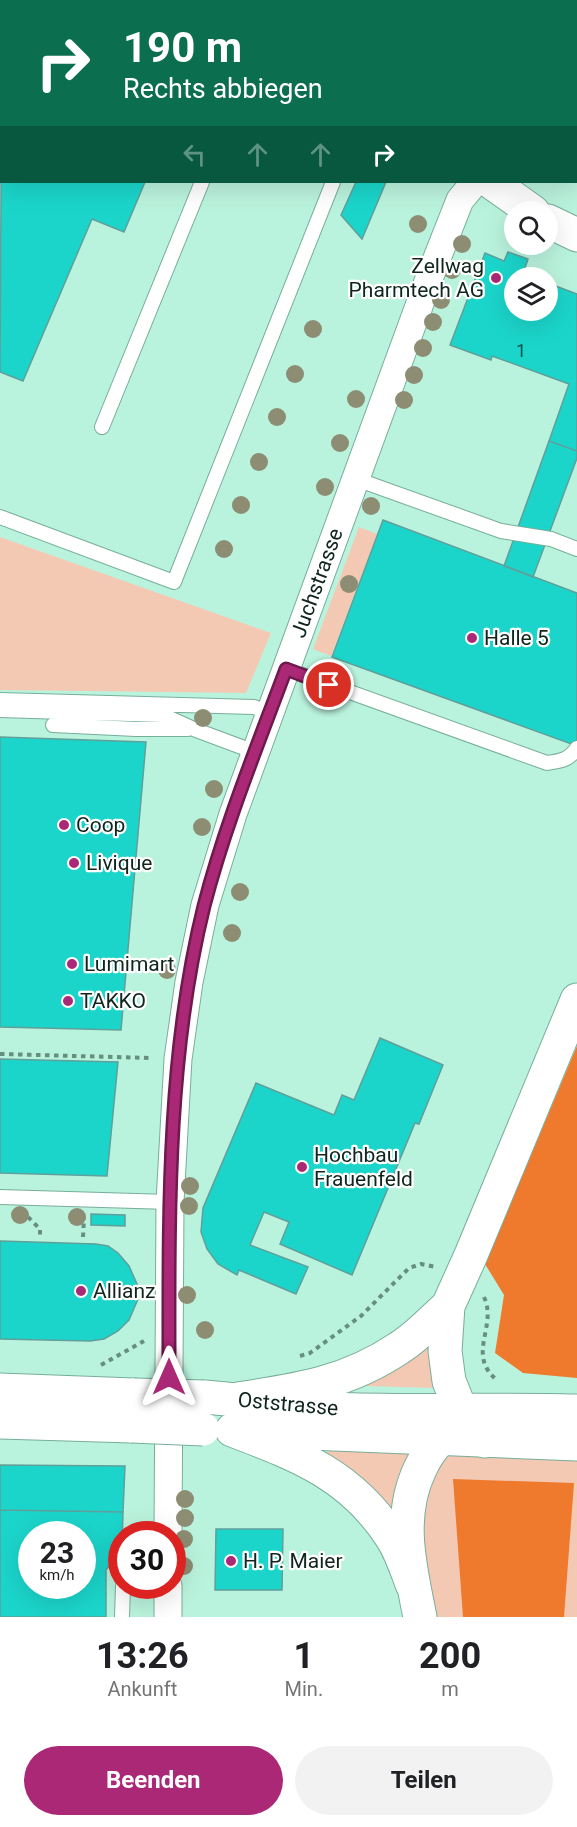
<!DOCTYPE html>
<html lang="de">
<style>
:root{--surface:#fff;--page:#f2f2f2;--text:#202124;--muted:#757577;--accent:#aa2875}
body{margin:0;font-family:Roboto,sans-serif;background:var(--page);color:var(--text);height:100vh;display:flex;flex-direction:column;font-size:22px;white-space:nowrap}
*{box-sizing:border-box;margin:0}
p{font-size:20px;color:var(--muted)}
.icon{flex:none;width:33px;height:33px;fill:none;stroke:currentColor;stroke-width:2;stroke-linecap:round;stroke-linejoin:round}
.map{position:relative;height:1617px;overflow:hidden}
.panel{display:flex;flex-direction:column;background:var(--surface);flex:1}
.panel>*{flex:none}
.guide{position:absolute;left:0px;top:0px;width:578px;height:183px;box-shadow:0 6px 24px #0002;background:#0b6e4f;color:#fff;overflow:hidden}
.fabs{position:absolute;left:504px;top:201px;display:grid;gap:12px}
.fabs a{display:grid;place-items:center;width:54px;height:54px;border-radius:50%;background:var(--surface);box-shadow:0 6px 24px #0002;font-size:30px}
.speed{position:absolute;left:18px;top:1521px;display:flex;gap:12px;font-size:30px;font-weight:700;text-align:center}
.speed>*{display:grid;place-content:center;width:78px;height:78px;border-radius:50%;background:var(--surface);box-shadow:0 6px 24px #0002;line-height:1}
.speed small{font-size:15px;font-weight:400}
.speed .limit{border:9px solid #d22;background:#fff;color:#111}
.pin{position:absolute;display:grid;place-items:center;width:51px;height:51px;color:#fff;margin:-26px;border:3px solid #fff;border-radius:50%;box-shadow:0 2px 6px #0007}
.me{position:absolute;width:66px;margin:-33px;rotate:0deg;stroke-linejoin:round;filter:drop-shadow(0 0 4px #0008)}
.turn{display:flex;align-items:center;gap:21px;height:126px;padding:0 24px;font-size:27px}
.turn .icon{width:78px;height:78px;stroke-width:2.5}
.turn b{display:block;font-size:42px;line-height:51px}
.lanes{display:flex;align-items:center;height:57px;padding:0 24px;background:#0003;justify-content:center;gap:30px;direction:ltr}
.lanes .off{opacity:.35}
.eta{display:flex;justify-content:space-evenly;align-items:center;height:102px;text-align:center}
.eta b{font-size:36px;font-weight:700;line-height:42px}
.button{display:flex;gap:12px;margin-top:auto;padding:12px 24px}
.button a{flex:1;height:69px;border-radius:36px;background:var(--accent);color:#fff;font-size:24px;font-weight:700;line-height:69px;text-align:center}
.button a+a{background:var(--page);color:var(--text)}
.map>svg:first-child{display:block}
.green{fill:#f4c9b3}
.forest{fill:#ef7a2e}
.building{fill:#1bd5cb;stroke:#609f9a;stroke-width:1.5;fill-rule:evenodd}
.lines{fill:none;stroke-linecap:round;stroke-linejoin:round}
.service-casing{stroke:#77ae99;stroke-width:16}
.minor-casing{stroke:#77ae99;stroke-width:29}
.tertiary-casing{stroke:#77ae99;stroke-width:35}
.secondary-casing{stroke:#77ae99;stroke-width:35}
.motorway-casing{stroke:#77ae99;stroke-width:35}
.path{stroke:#678f80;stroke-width:4;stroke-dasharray:4.5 4.5;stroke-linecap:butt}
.service{stroke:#fff;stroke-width:14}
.minor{stroke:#fff;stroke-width:27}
.tertiary{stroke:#fff;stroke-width:33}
.secondary{stroke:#fff;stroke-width:33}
.motorway{stroke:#fff;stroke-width:33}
.secondary-bridge-casing{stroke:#77ae99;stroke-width:35;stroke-linecap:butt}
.secondary-bridge{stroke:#fff;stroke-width:33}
.tree{fill:#8d8d73}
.route-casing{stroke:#6e1a4c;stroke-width:15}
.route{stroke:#aa2875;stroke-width:10}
.poi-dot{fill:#aa2875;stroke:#fff;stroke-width:2}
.labels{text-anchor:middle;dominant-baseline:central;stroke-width:4.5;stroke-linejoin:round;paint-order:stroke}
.number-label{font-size:18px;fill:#125149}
.poi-label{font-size:21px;fill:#0f251e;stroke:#fff;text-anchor:start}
.street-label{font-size:21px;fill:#0f251e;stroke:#fff}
</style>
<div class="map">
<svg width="577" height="1617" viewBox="0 0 577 1617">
<rect width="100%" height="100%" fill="#baf3dd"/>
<!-- green -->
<path class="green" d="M 359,527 L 377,534 L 331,656 L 313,649 Z
M 0,537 L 271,633 L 246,693 L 0,690 Z
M 428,1342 L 436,1388 L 364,1386 Z
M 329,1451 L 410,1452 L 396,1514 L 326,1453 Z
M 452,1454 L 577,1460 L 577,1617 L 435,1617 L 421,1531 L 423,1494 L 445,1456 Z"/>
<!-- forest -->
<path class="forest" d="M 577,1046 L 577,1378 L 523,1373 L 495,1353 L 504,1295 L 485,1264 Z
M 453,1479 L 574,1483 L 564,1617 L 463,1617 Z"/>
<!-- building -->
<path class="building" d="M 12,0 L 186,0 L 11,2 Z
M 2,25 L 2,182 L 145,182 L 124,232 L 92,219 L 23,381 L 0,372 Z
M 577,94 L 577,165 L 576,165 Z
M 356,182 L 386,182 L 362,239 L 341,215 Z
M 508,252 L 528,259 L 523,274 L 532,278 L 514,278 L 514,310 L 548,310 L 548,283 L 577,294 L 577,451 L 549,441 L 569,384 L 492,356 L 491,360 L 450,345 L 485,253 L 504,261 Z
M 549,441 L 577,451 L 577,458 L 533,577 L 504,566 Z
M 383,520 L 577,593 L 577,746 L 332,657 Z
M 0,737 L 146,742 L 121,1030 L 0,1027 Z
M 380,1038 L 443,1065 L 419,1124 L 415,1123 L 352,1275 L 280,1244 L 289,1222 L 264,1212 L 250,1245 L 308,1267 L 296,1294 L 239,1270 L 237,1275 L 218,1264 L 207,1249 L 201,1232 L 203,1208 L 256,1083 L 334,1115 L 342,1095 L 354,1100 Z
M 0,1059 L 118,1062 L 107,1176 L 0,1173 Z
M 91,1214 L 125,1215 L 125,1226 L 91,1225 Z
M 0,1241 L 96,1244 L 108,1246 L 118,1253 L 129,1266 L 137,1284 L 138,1299 L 129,1320 L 118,1331 L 104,1339 L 90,1341 L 0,1339 Z
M 0,1465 L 125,1466 L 123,1512 L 0,1510 Z
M 0,1510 L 123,1512 L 122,1548 L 106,1570 L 106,1617 L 0,1617 ZM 32,1534 L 82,1534 L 82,1586 L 32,1586 Z
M 216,1529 L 283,1529 L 282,1590 L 215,1590 Z"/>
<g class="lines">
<!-- service casing -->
<g class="service-casing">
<path id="service" d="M 309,0 L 310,2
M 290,2 L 291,0
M 102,427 L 202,182
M 356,479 L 501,531 L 551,539 L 577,549
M 0,517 L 174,582 L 333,182
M 286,669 L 547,763 C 561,761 569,760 577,748
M 0,700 L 254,707 L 270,713
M 0,710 L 163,715 L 196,730 L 255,752
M 53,725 L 136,729 L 188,729
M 0,1197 L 170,1202
M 122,1617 L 123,1586"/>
</g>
<!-- minor casing -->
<g class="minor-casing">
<path id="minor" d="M 168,1534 L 170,1202 L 178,1059 L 189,982 L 205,905 L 233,814 L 430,276 L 460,200 L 475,182
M 168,1586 L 168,1617"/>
</g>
<!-- tertiary casing -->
<g class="tertiary-casing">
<path id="tertiary" d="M 356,0 L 357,2
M 491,182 L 533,212
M 548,221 L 577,235"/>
</g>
<!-- secondary casing -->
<g class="secondary-casing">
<path id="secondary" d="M 0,1390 L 134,1395
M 204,1397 C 236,1399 267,1405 299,1407 C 392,1414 485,1408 577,1411
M 0,1422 L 132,1426
M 237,1430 L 577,1444"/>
</g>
<!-- motorway casing -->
<g class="motorway-casing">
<path id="motorway" d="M 238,1399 C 298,1390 347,1383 399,1348 C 417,1337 432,1320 448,1306
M 232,1430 C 298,1455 352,1475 392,1538 C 401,1552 406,1568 412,1584
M 485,1441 L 461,1411 L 449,1381 L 445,1351 L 448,1306 L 471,1255 L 577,1000
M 420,1617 C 410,1567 397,1517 420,1469 C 425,1458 432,1447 441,1439 C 453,1428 469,1419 483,1411"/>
</g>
<!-- path -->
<path class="path" d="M 0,1054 L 152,1058
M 28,1217 L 40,1229 L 40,1236
M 83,1237 L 84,1218
M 484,1297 C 498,1327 465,1355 498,1381
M 300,1356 L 310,1353 L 361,1316 L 409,1268 L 421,1264 L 436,1267
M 101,1365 L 144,1341"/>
<!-- service -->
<use href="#service" class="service"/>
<!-- minor -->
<use href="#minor" class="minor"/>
<!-- tertiary -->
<use href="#tertiary" class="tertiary"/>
<!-- secondary -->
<use href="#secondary" class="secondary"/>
<!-- motorway -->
<use href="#motorway" class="motorway"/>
<!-- secondary-bridge casing -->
<g class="secondary-bridge-casing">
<path id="secondary-bridge" d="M 134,1395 L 204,1397
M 132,1426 L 203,1429"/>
</g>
<!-- secondary-bridge -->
<use href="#secondary-bridge" class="secondary-bridge"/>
</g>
<!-- trees -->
<g class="tree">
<circle cx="418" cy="224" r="9"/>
<circle cx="462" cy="244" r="9"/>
<circle cx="452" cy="270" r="9"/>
<circle cx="441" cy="300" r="9"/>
<circle cx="433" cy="322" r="9"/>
<circle cx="313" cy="329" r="9"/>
<circle cx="423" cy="348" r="9"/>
<circle cx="295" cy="374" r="9"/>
<circle cx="414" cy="375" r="9"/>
<circle cx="356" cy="399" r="9"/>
<circle cx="404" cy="400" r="9"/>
<circle cx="277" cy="417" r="9"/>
<circle cx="340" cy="443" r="9"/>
<circle cx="259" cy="462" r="9"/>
<circle cx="325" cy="487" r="9"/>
<circle cx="241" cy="505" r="9"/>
<circle cx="371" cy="506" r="9"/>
<circle cx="224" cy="549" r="9"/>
<circle cx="349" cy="584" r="9"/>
<circle cx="322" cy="670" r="9"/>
<circle cx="203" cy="718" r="9"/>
<circle cx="214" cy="789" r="9"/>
<circle cx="202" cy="827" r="9"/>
<circle cx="240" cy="892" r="9"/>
<circle cx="232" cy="933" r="9"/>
<circle cx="167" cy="970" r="9"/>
<circle cx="190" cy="1186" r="9"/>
<circle cx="189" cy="1206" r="9"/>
<circle cx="20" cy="1215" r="9"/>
<circle cx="77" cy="1217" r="9"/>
<circle cx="187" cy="1295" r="9"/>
<circle cx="205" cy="1330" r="9"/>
<circle cx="185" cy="1499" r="9"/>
<circle cx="185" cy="1518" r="9"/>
<circle cx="184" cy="1539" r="9"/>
<circle cx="184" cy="1566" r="9"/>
</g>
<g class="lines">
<!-- route casing -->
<g class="route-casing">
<path id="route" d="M 169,1377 C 169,1220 166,1059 204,906 C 225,825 257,747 286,669 L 329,685"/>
</g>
<!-- route -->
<use href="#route" class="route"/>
</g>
<!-- markers -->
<g class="poi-dot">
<circle cx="496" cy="278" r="6"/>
<circle cx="472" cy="638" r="6"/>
<circle cx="64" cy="825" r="6"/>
<circle cx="74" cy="863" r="6"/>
<circle cx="72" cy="964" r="6"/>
<circle cx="68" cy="1001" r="6"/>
<circle cx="302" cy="1167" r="6"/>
<circle cx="81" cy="1291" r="6"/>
<circle cx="231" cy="1561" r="6"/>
</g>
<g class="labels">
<!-- number labels -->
<g class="number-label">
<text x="521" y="350">1</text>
</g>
<!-- poi labels -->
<g class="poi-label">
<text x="484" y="266" text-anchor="end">Zellwag<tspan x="484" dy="24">Pharmtech AG</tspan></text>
<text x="484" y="638">Halle 5</text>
<text x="76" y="825">Coop</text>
<text x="86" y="863">Livique</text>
<text x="84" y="964">Lumimart</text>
<text x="80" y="1001">TAKKO</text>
<text x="314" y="1155">Hochbau<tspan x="314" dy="24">Frauenfeld</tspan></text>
<text x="93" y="1291">Allianz</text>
<text x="243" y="1561">H. P. Maier</text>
</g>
<!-- street labels -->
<g class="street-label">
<text transform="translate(317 583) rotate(-70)">Juchstrasse</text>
<text transform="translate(288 1404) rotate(5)">Oststrasse</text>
</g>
</g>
</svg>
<div class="fabs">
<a><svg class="icon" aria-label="search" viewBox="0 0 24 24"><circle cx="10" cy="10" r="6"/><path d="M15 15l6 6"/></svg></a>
<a><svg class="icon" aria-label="layers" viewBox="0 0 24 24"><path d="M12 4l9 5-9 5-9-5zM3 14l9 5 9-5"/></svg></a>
</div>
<div class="speed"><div>23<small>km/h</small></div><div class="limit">30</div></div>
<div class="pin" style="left:329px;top:685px;background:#d93025"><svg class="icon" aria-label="arrive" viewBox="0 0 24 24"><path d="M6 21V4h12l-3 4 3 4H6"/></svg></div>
<svg class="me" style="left:169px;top:1377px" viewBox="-20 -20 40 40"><path d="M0-17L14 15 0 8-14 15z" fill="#aa2875" stroke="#fff" stroke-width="4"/></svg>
<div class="guide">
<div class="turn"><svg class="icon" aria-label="right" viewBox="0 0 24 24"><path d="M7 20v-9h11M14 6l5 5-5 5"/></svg><div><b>190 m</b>Rechts abbiegen</div></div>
<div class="lanes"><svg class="icon off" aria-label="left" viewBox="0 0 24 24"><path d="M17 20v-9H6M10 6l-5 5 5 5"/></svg><svg class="icon off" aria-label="ahead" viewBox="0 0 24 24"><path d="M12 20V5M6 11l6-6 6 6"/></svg><svg class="icon off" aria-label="ahead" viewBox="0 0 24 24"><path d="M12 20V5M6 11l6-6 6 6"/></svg><svg class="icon" aria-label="right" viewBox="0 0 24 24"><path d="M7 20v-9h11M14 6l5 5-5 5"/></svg></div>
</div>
</div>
<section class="panel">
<div class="eta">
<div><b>13:26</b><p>Ankunft</p></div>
<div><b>1</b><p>Min.</p></div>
<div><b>200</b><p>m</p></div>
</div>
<div class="button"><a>Beenden</a><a>Teilen</a></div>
</section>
